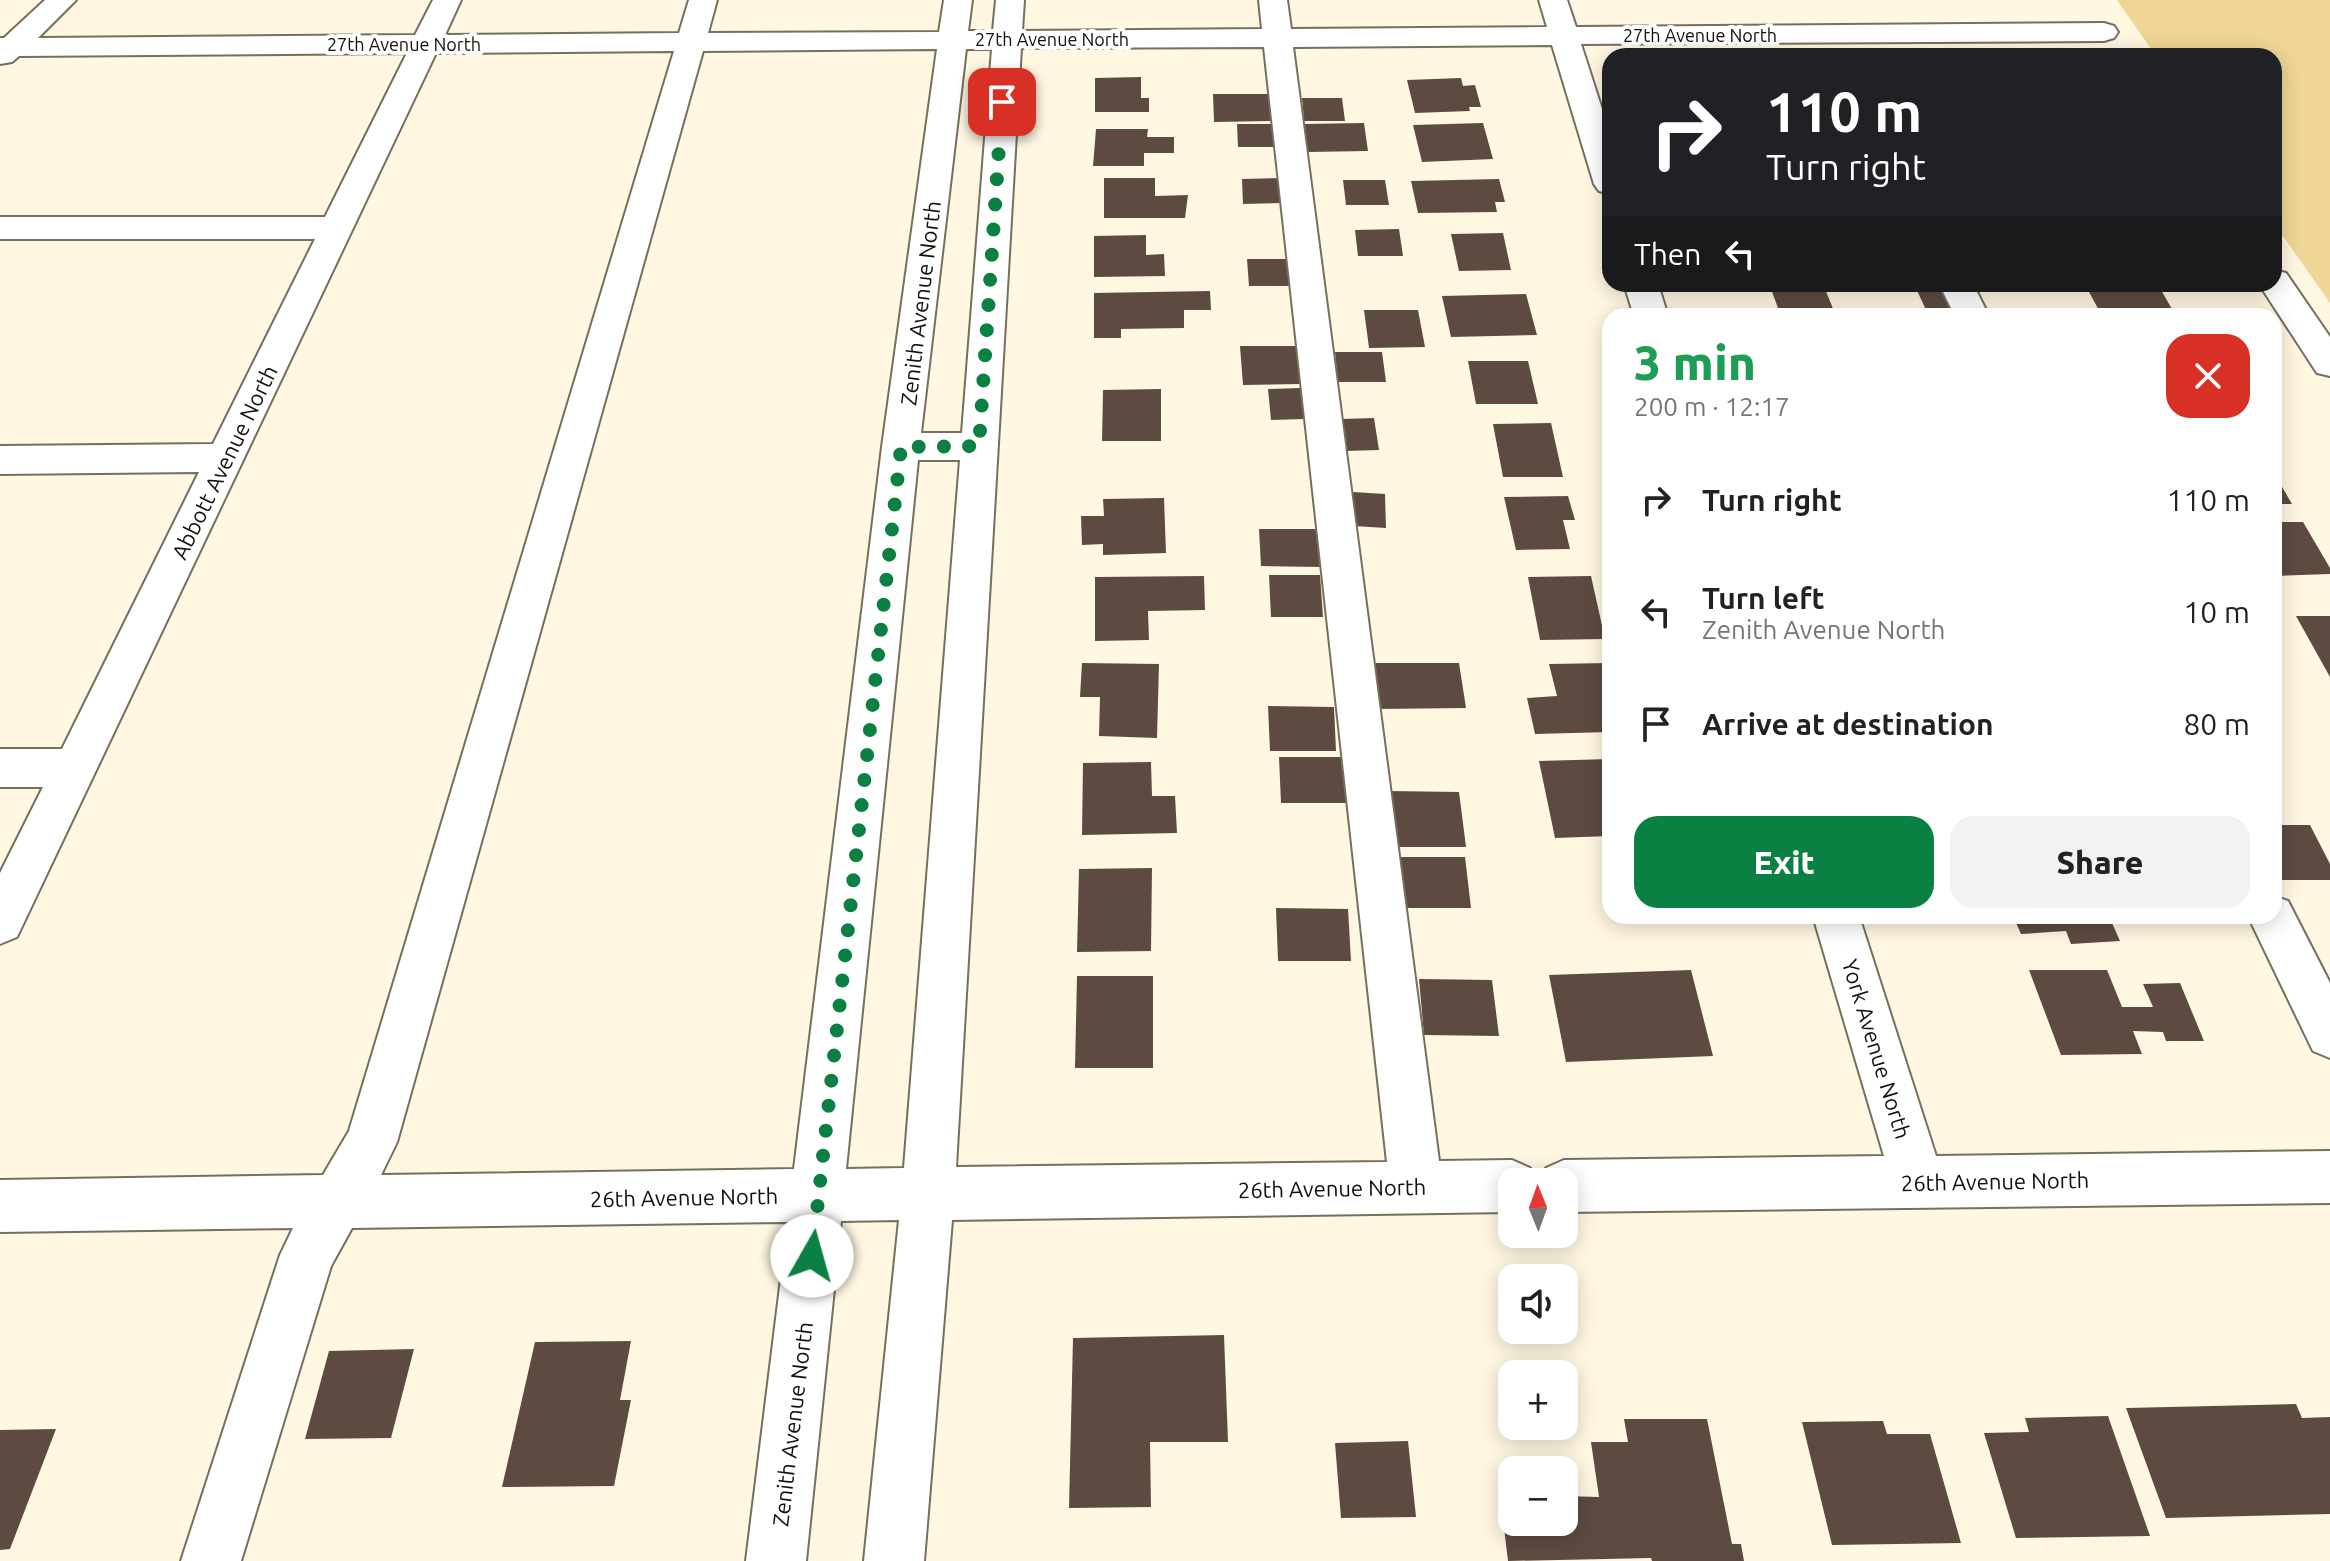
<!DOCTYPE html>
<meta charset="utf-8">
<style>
:root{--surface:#fff;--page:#f2f2f2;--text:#222;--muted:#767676;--accent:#0b8043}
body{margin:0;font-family:Ubuntu,sans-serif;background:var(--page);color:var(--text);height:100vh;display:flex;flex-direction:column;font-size:30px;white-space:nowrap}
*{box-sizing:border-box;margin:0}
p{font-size:26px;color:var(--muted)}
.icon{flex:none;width:44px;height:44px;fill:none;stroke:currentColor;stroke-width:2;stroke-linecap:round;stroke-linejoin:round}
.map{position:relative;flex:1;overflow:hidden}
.drawer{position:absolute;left:1602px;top:308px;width:680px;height:616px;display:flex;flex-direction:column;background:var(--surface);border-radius:24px;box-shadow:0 4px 20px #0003}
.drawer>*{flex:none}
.hud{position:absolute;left:1602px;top:48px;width:680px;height:244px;border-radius:24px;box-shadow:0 4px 20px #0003;background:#202124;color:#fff;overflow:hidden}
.needle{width:52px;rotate:359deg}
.tools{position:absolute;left:1498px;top:1168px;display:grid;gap:16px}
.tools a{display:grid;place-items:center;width:80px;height:80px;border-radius:16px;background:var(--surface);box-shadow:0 4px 20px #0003;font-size:40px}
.pin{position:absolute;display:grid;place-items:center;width:68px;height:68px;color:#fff;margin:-34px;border-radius:16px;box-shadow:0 4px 12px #0006}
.me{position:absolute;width:88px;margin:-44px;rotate:7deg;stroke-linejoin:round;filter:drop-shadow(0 0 6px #0008)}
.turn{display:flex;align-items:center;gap:28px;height:168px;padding:0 32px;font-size:36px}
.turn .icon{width:104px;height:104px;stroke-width:2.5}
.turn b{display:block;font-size:56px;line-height:68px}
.then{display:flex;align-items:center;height:76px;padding:0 32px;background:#0003;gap:16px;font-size:30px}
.round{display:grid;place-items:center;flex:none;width:84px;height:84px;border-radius:24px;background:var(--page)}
.headline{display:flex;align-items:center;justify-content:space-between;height:136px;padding:0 32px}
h1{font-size:48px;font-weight:800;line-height:60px;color:#1e9e55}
.primary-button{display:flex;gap:16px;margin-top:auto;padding:16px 32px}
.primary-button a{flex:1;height:92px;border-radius:24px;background:var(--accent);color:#fff;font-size:32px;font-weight:800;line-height:92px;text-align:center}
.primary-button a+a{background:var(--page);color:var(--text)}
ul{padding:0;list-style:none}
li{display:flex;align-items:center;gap:24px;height:112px;padding:0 32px}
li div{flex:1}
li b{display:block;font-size:30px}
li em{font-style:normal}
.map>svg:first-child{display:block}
.green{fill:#efd696}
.building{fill:#5d4b41}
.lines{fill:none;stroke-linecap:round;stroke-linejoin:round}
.minor-casing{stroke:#766f5d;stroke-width:4}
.minor{fill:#fff;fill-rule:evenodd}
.route{stroke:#0b8043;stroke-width:14;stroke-dasharray:0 25.2}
.labels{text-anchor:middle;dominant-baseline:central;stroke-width:8;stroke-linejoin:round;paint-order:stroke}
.far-street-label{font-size:18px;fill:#121009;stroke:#fff}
.street-label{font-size:22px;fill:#121009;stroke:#fff}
</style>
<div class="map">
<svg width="2330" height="1561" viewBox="0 0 2330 1561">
<rect width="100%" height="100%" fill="#fff7e2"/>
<!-- green -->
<path class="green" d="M 2117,0 L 2330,0 L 2330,303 L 2274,223 L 2274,56 L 2156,56 Z"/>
<!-- building -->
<path class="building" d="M 1141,77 L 1141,98 L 1149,98 L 1149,112 L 1095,112 L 1095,78 Z
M 1461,78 L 1463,86 L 1475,85 L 1481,107 L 1469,107 L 1470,111 L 1415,113 L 1407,80 Z
M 1213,94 L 1274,94 L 1277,121 L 1214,122 Z
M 1302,98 L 1342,98 L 1345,121 L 1304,121 Z
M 1364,123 L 1368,151 L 1307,152 L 1303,124 Z
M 1483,123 L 1493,159 L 1422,162 L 1413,125 Z
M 1237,124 L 1277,124 L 1279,147 L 1238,147 Z
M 1096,129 L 1148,129 L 1147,137 L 1174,137 L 1174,153 L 1144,153 L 1144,166 L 1093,166 Z
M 1104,178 L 1155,178 L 1155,196 L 1188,195 L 1185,218 L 1104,218 Z
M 1284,178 L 1286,203 L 1243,204 L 1242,179 Z
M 1499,179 L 1505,202 L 1495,202 L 1497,212 L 1418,213 L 1411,181 Z
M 1343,180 L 1385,180 L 1389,205 L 1346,205 Z
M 1399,229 L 1403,256 L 1358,256 L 1355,230 Z
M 1503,233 L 1511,270 L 1459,271 L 1451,234 Z
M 1146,235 L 1146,255 L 1164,254 L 1165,276 L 1094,277 L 1094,236 Z
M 1247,259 L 1291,259 L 1294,286 L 1249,286 Z
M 1914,284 L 1941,284 L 1954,309 L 1926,310 Z
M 1771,289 L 1825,289 L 1836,316 L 1781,316 Z
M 2088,290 L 2161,290 L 2176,316 L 2102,316 Z
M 1210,291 L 1211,310 L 1184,310 L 1184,328 L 1121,329 L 1121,338 L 1094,338 L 1094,293 Z
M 1526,294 L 1537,335 L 1451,337 L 1442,296 Z
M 1364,310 L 1418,310 L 1425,347 L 1369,348 Z
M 1240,346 L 1296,346 L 1300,384 L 1243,385 Z
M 1335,352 L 1382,352 L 1386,382 L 1338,382 Z
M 1468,361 L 1528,361 L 1538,404 L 1476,404 Z
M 1300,388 L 1304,419 L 1271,420 L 1268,389 Z
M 1161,389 L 1161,441 L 1102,441 L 1103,390 Z
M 1374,418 L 1379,450 L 1345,451 L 1341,419 Z
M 1551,423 L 1563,477 L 1503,477 L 1493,424 Z
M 2274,473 L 2292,504 L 2274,504 Z
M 1353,492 L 1385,494 L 1386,528 L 1354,526 Z
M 1568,496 L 1575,520 L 1563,520 L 1570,549 L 1516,550 L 1504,497 Z
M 1164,498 L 1166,553 L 1103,555 L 1103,544 L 1082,545 L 1081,516 L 1104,516 L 1103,499 Z
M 2274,522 L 2303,522 L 2330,568 L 2330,574 L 2274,576 Z
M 1259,529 L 1319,529 L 1321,567 L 1261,566 Z
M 1269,575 L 1320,575 L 1323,617 L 1271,617 Z
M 1204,576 L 1205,610 L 1148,611 L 1149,640 L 1095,641 L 1095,577 Z
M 1591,576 L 1605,639 L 1540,640 L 1528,577 Z
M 2296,616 L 2330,616 L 2330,677 Z
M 1082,663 L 1159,664 L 1157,738 L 1099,736 L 1100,697 L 1080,697 Z
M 1373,663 L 1459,663 L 1466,708 L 1377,709 Z
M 1610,663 L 1610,732 L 1535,734 L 1527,698 L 1557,696 L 1549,664 Z
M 1268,706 L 1334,707 L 1336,751 L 1270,751 Z
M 1279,757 L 1346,757 L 1349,803 L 1281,803 Z
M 1610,759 L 1610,836 L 1555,838 L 1539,761 Z
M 1151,762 L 1152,796 L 1175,796 L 1177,833 L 1082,835 L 1083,763 Z
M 1389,791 L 1459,792 L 1466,847 L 1396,847 Z
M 2274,825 L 2310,825 L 2330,864 L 2330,880 L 2277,880 Z
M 1395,857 L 1465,857 L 1471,908 L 1399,908 Z
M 1152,868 L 1151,951 L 1077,952 L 1079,869 Z
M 1276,908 L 1348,909 L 1351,961 L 1278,961 Z
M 2013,916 L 2109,916 L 2120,941 L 2071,944 L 2066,931 L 2021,934 Z
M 1691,970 L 1713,1056 L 1566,1062 L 1549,975 Z
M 2029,970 L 2107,970 L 2122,1007 L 2153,1007 L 2143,984 L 2180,983 L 2204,1041 L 2166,1041 L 2163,1032 L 2133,1031 L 2142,1054 L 2061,1055 Z
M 1077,976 L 1153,976 L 1153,1068 L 1075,1068 Z
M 1419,979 L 1492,980 L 1499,1036 L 1424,1035 Z
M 1224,1335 L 1228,1442 L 1150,1442 L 1151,1507 L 1069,1508 L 1073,1338 Z
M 631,1341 L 620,1400 L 631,1400 L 614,1486 L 502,1487 L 535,1342 Z
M 414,1349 L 391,1438 L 305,1439 L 329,1351 Z
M 2296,1404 L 2302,1418 L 2330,1417 L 2330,1514 L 2166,1518 L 2126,1408 Z
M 2108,1416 L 2150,1536 L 2016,1538 L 1984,1433 L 2029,1432 L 2025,1418 Z
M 1624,1419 L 1707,1419 L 1732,1544 L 1741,1544 L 1744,1561 L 1652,1561 L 1651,1558 L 1508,1561 L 1499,1486 L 1512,1486 L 1512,1522 L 1564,1522 L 1564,1496 L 1599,1497 L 1591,1442 L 1628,1442 Z
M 1883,1421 L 1887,1434 L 1930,1434 L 1961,1543 L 1832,1545 L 1802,1422 Z
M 56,1429 L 10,1549 L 0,1550 L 0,1430 Z
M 1408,1441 L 1416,1517 L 1341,1518 L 1335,1443 Z"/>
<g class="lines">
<!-- minor casing -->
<g class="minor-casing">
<path id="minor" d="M 45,0 L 76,0 L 38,38 L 415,35 L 433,0 L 461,0 L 445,35 L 679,33 L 689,0 L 717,0 L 708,33 L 939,32 L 944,0 L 972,0 L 968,31 L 993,31 L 996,0 L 1024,0 L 1022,31 L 1262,29 L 1259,0 L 1287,0 L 1291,29 L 1547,27 L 1539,0 L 1567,0 L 1576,27 L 2104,23 L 2114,26 L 2118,32 L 2114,38 L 2104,41 L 1581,44 L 1610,134 L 1610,194 L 1599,191 L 1594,184 L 1552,45 L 1293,47 L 1439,1161 L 1512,1160 L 1530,1168 L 1536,1182 L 1512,1182 L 1512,1212 L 952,1220 L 924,1561 L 864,1561 L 899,1220 L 841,1221 L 806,1561 L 746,1561 L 788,1222 L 352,1228 L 331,1266 L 241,1561 L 181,1561 L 280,1255 L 293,1228 L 0,1232 L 0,1180 L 323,1175 L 349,1131 L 674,51 L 436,53 L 17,937 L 0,944 L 0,873 L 43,787 L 0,787 L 0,749 L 62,749 L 199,472 L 0,474 L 0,446 L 213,444 L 315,239 L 0,239 L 0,217 L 325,217 L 407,53 L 19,56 L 12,62 L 0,64 L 0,38 L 4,38 ZM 1264,47 L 1387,1162 L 956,1167 L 1021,48 ZM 937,49 L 882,447 L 794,1169 L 381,1175 L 397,1142 L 703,51 ZM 966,49 L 992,49 L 962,433 L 921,433 ZM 918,460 L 960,460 L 904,1168 L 846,1169 Z
M 2274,270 L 2286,273 L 2330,337 L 2330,376 L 2317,373 L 2259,284 L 2274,284 Z
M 1624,284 L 1658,284 L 1668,316 L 1634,316 Z
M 1939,284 L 1973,284 L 1989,316 L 1955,316 Z
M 2274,896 L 2288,901 L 2330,983 L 2330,1058 L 2313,1051 L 2248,916 L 2274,916 Z
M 1813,916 L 1859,916 L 1936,1156 L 2330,1151 L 2330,1203 L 1564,1212 L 1564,1182 L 1540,1182 L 1546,1168 L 1564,1160 L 1884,1156 Z"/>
</g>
<!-- minor -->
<use href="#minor" class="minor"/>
</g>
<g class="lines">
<!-- route -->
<path class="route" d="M 812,1256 L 901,447 L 979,446 L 1002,102"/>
</g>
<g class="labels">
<!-- far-street labels -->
<g class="far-street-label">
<text x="1700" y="35">27th Avenue North</text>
<text x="1052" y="39">27th Avenue North</text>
<text x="404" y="44">27th Avenue North</text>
</g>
<!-- street labels -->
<g class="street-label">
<text transform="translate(920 303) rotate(-83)">Zenith Avenue North</text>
<text transform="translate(224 462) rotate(-64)">Abbott Avenue North</text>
<text transform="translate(1877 1049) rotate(73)">York Avenue North</text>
<text transform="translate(1995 1181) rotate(-1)">26th Avenue North</text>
<text transform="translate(1332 1188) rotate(-1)">26th Avenue North</text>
<text transform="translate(684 1197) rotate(-1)">26th Avenue North</text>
<text transform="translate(792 1424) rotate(-83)">Zenith Avenue North</text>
</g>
</g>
</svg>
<div class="tools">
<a><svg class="needle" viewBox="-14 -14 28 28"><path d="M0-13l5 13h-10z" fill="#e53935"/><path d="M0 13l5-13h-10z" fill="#767676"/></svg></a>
<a><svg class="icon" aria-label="sound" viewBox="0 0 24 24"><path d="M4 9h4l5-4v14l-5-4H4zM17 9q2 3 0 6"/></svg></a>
<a>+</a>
<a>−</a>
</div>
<div class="pin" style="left:1002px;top:102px;background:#d93025"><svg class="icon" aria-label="arrive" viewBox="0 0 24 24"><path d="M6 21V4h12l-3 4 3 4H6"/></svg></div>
<svg class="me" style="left:812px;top:1256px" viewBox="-20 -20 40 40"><circle r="19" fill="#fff"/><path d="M0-13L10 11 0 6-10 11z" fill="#0b8043"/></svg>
<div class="hud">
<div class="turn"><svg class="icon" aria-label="right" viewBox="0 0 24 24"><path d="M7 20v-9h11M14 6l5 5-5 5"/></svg><div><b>110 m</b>Turn right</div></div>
<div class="then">Then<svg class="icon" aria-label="left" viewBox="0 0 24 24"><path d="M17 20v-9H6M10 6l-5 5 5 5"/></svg></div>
</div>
<section class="drawer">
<div class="headline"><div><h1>3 min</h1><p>200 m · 12:17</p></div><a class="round" style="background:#d93025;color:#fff"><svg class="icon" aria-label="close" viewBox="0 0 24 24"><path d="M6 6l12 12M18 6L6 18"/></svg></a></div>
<ul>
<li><svg class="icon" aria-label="right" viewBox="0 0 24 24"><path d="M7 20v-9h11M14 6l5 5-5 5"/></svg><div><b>Turn right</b></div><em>110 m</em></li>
<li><svg class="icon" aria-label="left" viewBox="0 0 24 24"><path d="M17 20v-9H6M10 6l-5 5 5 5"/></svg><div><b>Turn left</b><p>Zenith Avenue North</p></div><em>10 m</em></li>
<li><svg class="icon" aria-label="arrive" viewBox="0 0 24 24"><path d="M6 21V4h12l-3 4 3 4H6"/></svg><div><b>Arrive at destination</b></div><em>80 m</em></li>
</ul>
<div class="primary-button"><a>Exit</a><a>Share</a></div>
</section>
</div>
